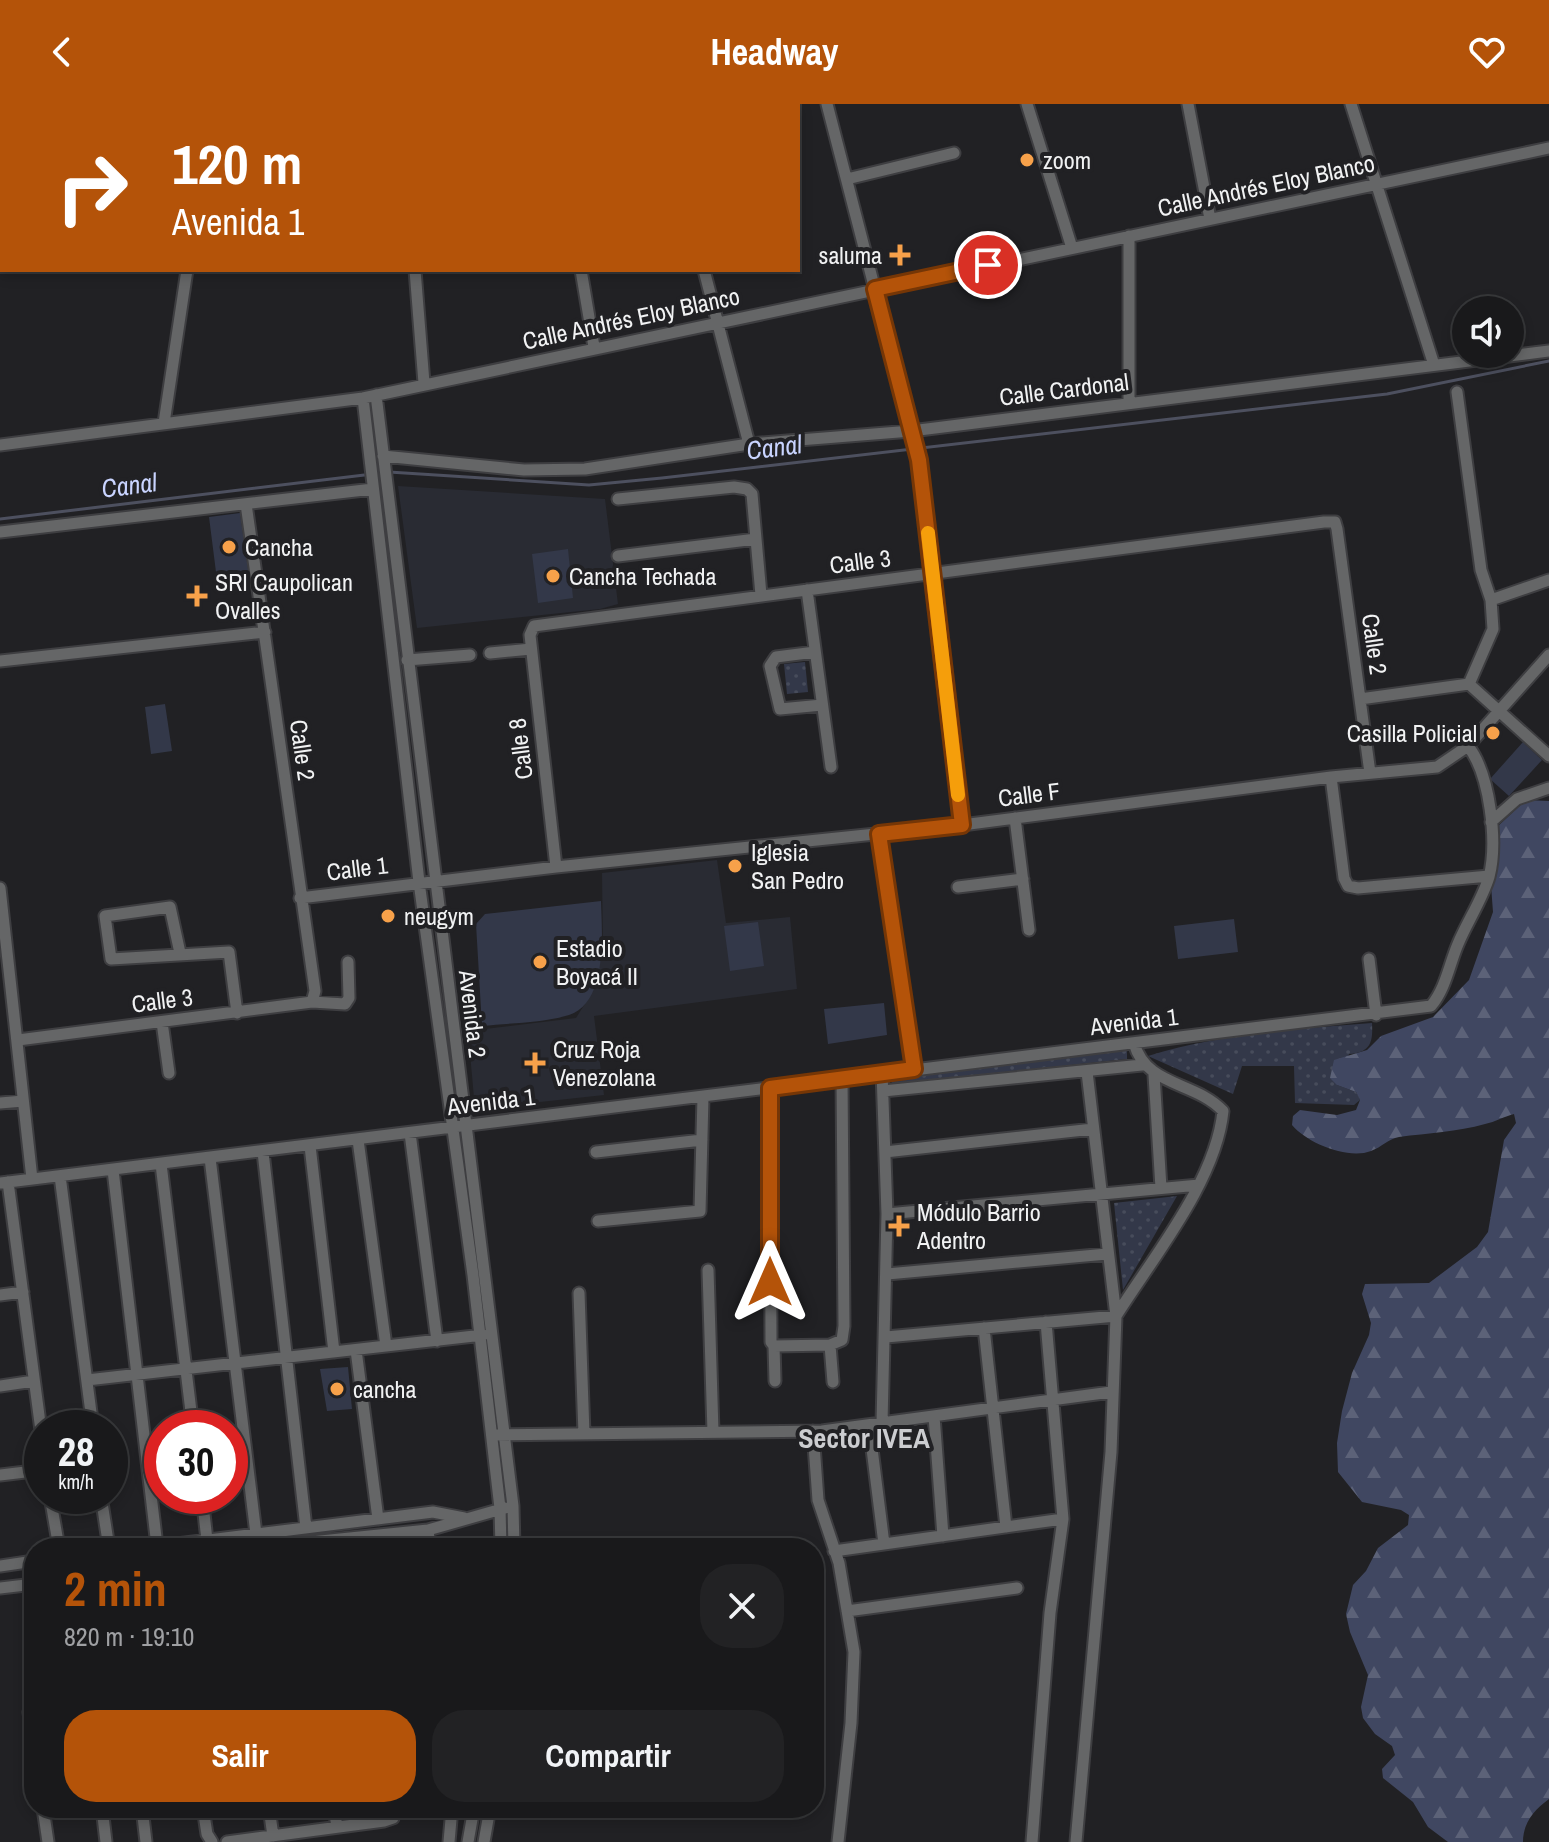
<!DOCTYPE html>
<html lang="es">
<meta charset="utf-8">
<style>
:root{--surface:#19191b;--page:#222224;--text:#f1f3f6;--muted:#9fa0a3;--line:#37383a;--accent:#b45309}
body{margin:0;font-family:"Archivo Narrow",sans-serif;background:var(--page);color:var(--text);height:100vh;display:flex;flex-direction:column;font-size:30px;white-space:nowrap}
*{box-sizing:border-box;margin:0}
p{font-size:26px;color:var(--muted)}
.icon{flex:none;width:44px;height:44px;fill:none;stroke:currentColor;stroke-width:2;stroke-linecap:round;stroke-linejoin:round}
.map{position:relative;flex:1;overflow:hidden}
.details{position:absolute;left:24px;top:1434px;width:800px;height:280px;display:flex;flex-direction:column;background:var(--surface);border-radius:32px;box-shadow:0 4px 12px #0003,0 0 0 2px var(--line)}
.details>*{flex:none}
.top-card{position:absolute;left:0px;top:0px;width:800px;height:168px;box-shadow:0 4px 12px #0003,0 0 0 2px var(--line);background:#b45309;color:#fff;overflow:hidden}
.tools{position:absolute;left:1452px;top:192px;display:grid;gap:16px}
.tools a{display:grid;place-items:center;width:72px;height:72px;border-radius:50%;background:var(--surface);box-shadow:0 4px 12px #0003,0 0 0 2px var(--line);font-size:40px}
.speed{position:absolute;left:24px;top:1306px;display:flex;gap:16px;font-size:40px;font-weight:700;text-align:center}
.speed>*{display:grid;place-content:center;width:104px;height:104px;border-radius:50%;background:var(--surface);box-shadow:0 4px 12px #0003,0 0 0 2px var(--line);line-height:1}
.speed small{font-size:20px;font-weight:400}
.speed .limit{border:12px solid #d22;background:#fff;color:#111}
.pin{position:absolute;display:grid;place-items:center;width:68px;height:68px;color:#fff;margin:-34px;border:4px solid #fff;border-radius:50%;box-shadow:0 2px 8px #0007}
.me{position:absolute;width:88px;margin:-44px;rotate:0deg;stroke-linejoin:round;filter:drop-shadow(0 0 6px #0008)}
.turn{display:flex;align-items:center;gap:28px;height:168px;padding:0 40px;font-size:36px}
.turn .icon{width:104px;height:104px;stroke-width:2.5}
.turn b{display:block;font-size:56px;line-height:68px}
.round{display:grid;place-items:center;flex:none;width:84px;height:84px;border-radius:32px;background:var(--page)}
.summary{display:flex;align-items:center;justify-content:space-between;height:136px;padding:0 40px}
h1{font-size:48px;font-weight:700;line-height:60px;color:var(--accent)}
.action{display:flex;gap:16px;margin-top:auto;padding:16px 40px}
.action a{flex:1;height:92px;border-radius:32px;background:var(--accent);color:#fff;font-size:32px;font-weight:700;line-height:92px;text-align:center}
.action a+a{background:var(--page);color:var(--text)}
header{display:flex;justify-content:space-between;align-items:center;height:104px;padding:0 40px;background:var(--accent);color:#fff;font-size:36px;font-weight:700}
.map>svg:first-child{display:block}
.built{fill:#292b33}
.green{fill:url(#green-dots)}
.forest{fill:url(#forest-firs)}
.pitch{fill:#333849}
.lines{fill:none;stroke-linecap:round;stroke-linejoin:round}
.stream{stroke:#4d505f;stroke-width:3}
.minor-casing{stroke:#3e3e41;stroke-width:15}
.highway-casing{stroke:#3e3e41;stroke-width:20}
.minor{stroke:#656667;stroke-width:11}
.highway{stroke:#c5c6c9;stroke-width:16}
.route-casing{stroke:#753606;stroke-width:20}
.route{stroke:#b45309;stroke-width:14}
.slow{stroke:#f59e0b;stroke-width:14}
.poi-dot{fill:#f7a14a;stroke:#212124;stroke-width:3}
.labels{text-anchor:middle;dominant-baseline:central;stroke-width:8;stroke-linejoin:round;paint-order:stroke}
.poi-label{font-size:24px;fill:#f1f2f3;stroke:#212124;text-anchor:start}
.street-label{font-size:24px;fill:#f1f2f3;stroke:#212124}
.water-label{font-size:26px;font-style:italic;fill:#c9d4ff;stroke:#212124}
.quarter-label{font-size:28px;font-weight:bold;fill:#cccdd0;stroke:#212124}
</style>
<header><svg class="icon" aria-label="back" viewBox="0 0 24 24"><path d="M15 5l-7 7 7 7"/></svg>Headway<svg class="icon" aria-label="heart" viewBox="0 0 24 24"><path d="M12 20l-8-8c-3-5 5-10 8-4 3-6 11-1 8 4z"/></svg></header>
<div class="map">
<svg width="1549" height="1738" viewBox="0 0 1549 1738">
<defs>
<pattern id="green-dots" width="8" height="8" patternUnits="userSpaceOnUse" patternTransform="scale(2)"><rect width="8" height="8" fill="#333849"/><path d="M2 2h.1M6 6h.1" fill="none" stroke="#474c5b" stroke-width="1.8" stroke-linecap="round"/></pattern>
<pattern id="forest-firs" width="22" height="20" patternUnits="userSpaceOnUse" patternTransform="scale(2)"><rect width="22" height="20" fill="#404761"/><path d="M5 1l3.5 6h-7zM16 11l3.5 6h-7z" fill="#5c6278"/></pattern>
</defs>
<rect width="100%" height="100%" fill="#212124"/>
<!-- built -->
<path class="built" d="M 398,382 L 605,395 L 618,500 L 600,505 L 417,524 Z
M 717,756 L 726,819 L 790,813 L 797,885 L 594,912 L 604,991 L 475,1005 L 468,927 L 576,914 L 591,890 L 603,847 L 602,769 Z"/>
<!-- green -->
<path class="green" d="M 805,558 L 808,588 L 787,590 L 784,560 Z
M 1372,919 C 1373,938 1371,948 1349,950 L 1337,981 L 1356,988 L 1360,996 L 1354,1001 L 1295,999 L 1294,962 L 1242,962 L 1233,990 L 1148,952 C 1221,929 1297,925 1372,919 Z
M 1127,946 L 1127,955 L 892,980 L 891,973 Z
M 1177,1092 L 1123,1186 L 1114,1099 Z"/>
<!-- forest -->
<path class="forest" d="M 1526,696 L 1549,697 L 1549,1695 C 1534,1706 1523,1719 1523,1738 L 1448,1738 L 1428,1723 L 1413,1698 L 1383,1674 L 1382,1665 L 1395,1651 L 1392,1642 L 1375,1630 L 1363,1614 L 1361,1603 L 1368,1571 L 1350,1528 L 1346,1510 L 1353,1481 L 1366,1467 L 1378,1444 L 1408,1421 L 1409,1411 L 1401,1406 L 1362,1398 L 1338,1368 L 1337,1339 L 1342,1307 L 1352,1269 L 1369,1231 L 1371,1219 L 1362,1190 L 1365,1180 L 1429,1179 L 1477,1143 L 1488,1128 L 1504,1036 L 1516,1019 L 1514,1010 C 1505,1012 1495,1018 1485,1020 C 1457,1028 1428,1029 1399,1033 C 1388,1035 1382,1043 1371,1047 C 1348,1056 1307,1039 1292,1021 L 1293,1012 L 1300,1006 L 1337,1011 L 1356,1006 L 1360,996 L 1356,988 L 1337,981 L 1330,974 L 1334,956 L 1367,946 L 1381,932 L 1433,913 L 1469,876 L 1493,808 L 1491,781 L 1497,723 Z"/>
<!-- pitch -->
<path class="pitch" d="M 240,409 L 249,472 L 217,476 L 209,413 Z
M 568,445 L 573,494 L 538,499 L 532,450 Z
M 165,600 L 172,647 L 151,650 L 145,603 Z
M 1523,638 L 1542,656 L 1509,692 L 1490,675 Z
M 601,797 C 602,828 608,899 569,911 C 543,919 510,919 482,922 L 476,820 L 485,810 Z
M 1234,815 L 1238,848 L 1178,855 L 1174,822 Z
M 758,818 L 764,862 L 730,867 L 724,822 Z
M 884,899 L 887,931 L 828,940 L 824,905 Z
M 348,1263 L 352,1305 L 327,1307 L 320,1265 Z"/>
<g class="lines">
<!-- stream -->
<path class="stream" d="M 389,368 L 589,381 L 662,374 L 1387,290 L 1549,257
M 0,415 L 381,369"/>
<!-- minor casing -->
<g class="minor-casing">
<path id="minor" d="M 402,0 L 402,2
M 552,0 L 552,2
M 660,0 L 661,2
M 827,0 L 919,356 L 962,721
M 1027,0 L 1072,144
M 1188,0 L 1210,115
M 1351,0 L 1434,261
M 209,2 L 209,0
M 847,75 L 954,49
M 1129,132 L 1129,299
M 415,166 L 424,279
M 581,166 L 594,243
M 704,166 L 749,340
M 1457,288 L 1481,466 L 1491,496 L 1493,525 L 1469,580
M 376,291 L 513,1402 L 514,1444
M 363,294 L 419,778 L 473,1171 L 500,1404 L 501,1444
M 164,319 L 187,166
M 0,341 L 363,294 L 1549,44
M 383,352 L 524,366 L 585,365 L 749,340 L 911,327 L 1549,247
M 618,395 L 734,383 L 747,385 L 752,390 L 761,491
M 246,400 L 315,887 L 312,898
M 0,428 L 373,385
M 618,452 L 756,435
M 807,486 L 831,663
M 1491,496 L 1549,476
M 815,548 L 776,553 L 770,562 L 780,605 L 822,601
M 490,549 L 531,545
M 407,556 L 470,551
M 0,557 L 265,528
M 1360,595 L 1469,580 L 1549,652
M 1331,673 L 1344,774 L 1348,782 L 1358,784 L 1489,772
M 1015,714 L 1029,826
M 1491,718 L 1517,695 L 1549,684
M 879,730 L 914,965
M 556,763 L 530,531 L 534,522 L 1324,418 L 1335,418 L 1337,425 L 1370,669
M 958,783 L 1023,775
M 0,784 L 32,1075
M 300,794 L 556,763 L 962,721 L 1331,673 L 1437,663 L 1468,642 L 1549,551
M 180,849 L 170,803 L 105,812 L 111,855 L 229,848 L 237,909
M 1369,855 L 1376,911
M 162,918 L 169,969
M 18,936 L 312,898 L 345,900 L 349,894 L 348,858
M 882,968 L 887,1110 L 882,1319
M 1154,971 L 1161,1084
M 770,984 L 771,1238 L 774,1242 L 830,1241 L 842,1236 L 844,1222 L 842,974
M 883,987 L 1142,961
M 0,999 L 23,997
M 410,1029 L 437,1237
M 358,1036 L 386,1242
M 310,1042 L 334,1248
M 263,1048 L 306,1424
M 596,1048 L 702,1036
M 885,1048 L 1093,1025
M 210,1054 L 256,1430
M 161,1060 L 193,1324
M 113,1066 L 157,1442
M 60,1072 L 93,1324
M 8,1078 L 42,1334
M 0,1079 L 1431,902 C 1446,884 1449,861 1458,840 C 1467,818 1482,796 1489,773 C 1498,738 1490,670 1468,642
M 887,1110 L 1199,1081
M 598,1117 L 700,1107 L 703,993
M 708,1166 L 713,1328
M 887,1170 L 1107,1150
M 579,1189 L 584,1330
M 0,1191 L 23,1188
M 984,1224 L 1006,1423
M 886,1233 L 1116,1212 C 1153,1153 1216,1077 1223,1007 C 1195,977 1146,983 1134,939
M 830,1241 L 833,1278
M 774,1242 L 775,1277
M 356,1246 L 378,1415
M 87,1276 L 483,1231
M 0,1282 L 34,1277
M 934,1312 L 943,1432
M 869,1321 L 884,1440
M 813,1327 L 818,1396 L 839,1459 L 854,1548 L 851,1619 L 838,1738
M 496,1331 L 822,1327 L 1111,1288
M 0,1371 L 42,1366
M 50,1392 L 59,1444
M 101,1392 L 109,1444
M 202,1392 L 207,1436
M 428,1426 L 430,1444
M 145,1444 L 433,1408 L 464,1414
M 253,1444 L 428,1426 L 505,1404
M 834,1447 L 1063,1415
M 0,1462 L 34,1457
M 0,1484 L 34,1480
M 847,1507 L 1017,1484
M 34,1604 L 29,1608 L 34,1651
M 43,1704 L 48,1738
M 102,1704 L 106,1738
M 142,1704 L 146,1738
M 203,1704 L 207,1730 L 212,1738
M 269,1704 L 273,1732
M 334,1704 L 337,1723
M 227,1738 L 384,1717 L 393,1714 L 394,1704
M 449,1738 L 452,1704
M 468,1738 L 474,1704
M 484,1738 L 490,1704
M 1032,1738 L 1050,1509 L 1063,1415 L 1046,1218
M 1076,1738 L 1111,1348 L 1116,1212 L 1087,968"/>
</g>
<!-- highway casing -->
<g class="highway-casing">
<path id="highway" d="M 86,2 L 88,0
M 170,2 L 172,0
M 0,7 L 2,9
M 0,77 L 2,74
M 0,157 L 2,155"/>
</g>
<!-- minor -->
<use href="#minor" class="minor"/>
<!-- highway -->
<use href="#highway" class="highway"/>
</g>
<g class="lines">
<!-- route casing -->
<g class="route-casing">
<path id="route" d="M 770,1178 L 770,984 L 914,965 L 879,730 L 962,721 L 919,356 L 875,185 L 988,161"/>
</g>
<!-- route -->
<use href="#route" class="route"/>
<!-- slow -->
<path class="slow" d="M 928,429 L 958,691"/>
</g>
<!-- markers -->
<g class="poi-dot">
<circle cx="1027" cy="56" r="8"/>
<path d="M896 139h8v8h8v8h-8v8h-8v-8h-8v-8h8z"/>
<circle cx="229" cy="443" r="8"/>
<circle cx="553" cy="472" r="8"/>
<path d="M193 480h8v8h8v8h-8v8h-8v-8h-8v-8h8z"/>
<circle cx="1493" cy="629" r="8"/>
<circle cx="735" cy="762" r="8"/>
<circle cx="388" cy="812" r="8"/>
<circle cx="540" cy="858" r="8"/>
<path d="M531 947h8v8h8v8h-8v8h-8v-8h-8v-8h8z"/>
<path d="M895 1110h8v8h8v8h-8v8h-8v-8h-8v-8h8z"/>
<circle cx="337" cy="1285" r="8"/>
</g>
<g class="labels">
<!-- poi labels -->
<g class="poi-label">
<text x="1043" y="56">zoom</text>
<text x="882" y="151" text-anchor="end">saluma</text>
<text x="245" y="443">Cancha</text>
<text x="569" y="472">Cancha Techada</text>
<text x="215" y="478">SRI Caupolican<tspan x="215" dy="28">Ovalles</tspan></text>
<text x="1477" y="629" text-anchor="end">Casilla Policial</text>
<text x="751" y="748">Iglesia<tspan x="751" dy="28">San Pedro</tspan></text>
<text x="404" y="812">neugym</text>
<text x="556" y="844">Estadio<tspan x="556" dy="28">Boyacá II</tspan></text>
<text x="553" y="945">Cruz Roja<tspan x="553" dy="28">Venezolana</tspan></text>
<text x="917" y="1108">Módulo Barrio<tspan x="917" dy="28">Adentro</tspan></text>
<text x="353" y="1285">cancha</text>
</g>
<!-- street labels -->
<g class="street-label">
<text transform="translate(1266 81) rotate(-12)">Calle Andrés Eloy Blanco</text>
<text transform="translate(631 214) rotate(-12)">Calle Andrés Eloy Blanco</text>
<text transform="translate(1064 285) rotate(-7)">Calle Cardonal</text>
<text transform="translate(860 457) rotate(-7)">Calle 3</text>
<text transform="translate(1375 540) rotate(82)">Calle 2</text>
<text transform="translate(520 645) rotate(-97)">Calle 8</text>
<text transform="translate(303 646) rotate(82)">Calle 2</text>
<text transform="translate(1029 690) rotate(-7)">Calle F</text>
<text transform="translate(357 764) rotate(-7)">Calle 1</text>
<text transform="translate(162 896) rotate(-7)">Calle 3</text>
<text transform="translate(473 910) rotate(83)">Avenida 2</text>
<text transform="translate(1134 917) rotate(-7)">Avenida 1</text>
<text transform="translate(491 997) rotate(-7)">Avenida 1</text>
</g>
<!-- water labels -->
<g class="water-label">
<text transform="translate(774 343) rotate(-7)">Canal</text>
<text transform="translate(129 381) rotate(-7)">Canal</text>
</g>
<!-- quarter labels -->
<g class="quarter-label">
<text x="864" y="1334">Sector IVEA</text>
</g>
</g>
</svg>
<div class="tools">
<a><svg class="icon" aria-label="sound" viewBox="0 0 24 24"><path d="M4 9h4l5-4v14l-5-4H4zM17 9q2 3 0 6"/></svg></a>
</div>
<div class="speed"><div>28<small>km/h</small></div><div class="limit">30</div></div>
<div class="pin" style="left:988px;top:161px;background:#d93025"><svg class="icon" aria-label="arrive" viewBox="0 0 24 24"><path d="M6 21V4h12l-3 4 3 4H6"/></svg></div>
<svg class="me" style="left:770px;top:1178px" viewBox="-20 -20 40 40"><path d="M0-17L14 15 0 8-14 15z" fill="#b45309" stroke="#fff" stroke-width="4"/></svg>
<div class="top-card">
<div class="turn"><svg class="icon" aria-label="right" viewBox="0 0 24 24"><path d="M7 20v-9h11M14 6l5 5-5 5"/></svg><div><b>120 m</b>Avenida 1</div></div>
</div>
<section class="details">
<div class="summary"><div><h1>2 min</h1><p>820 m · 19:10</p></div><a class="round"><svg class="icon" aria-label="close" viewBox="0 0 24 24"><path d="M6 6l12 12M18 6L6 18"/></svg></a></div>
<div class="action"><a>Salir</a><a>Compartir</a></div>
</section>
</div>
